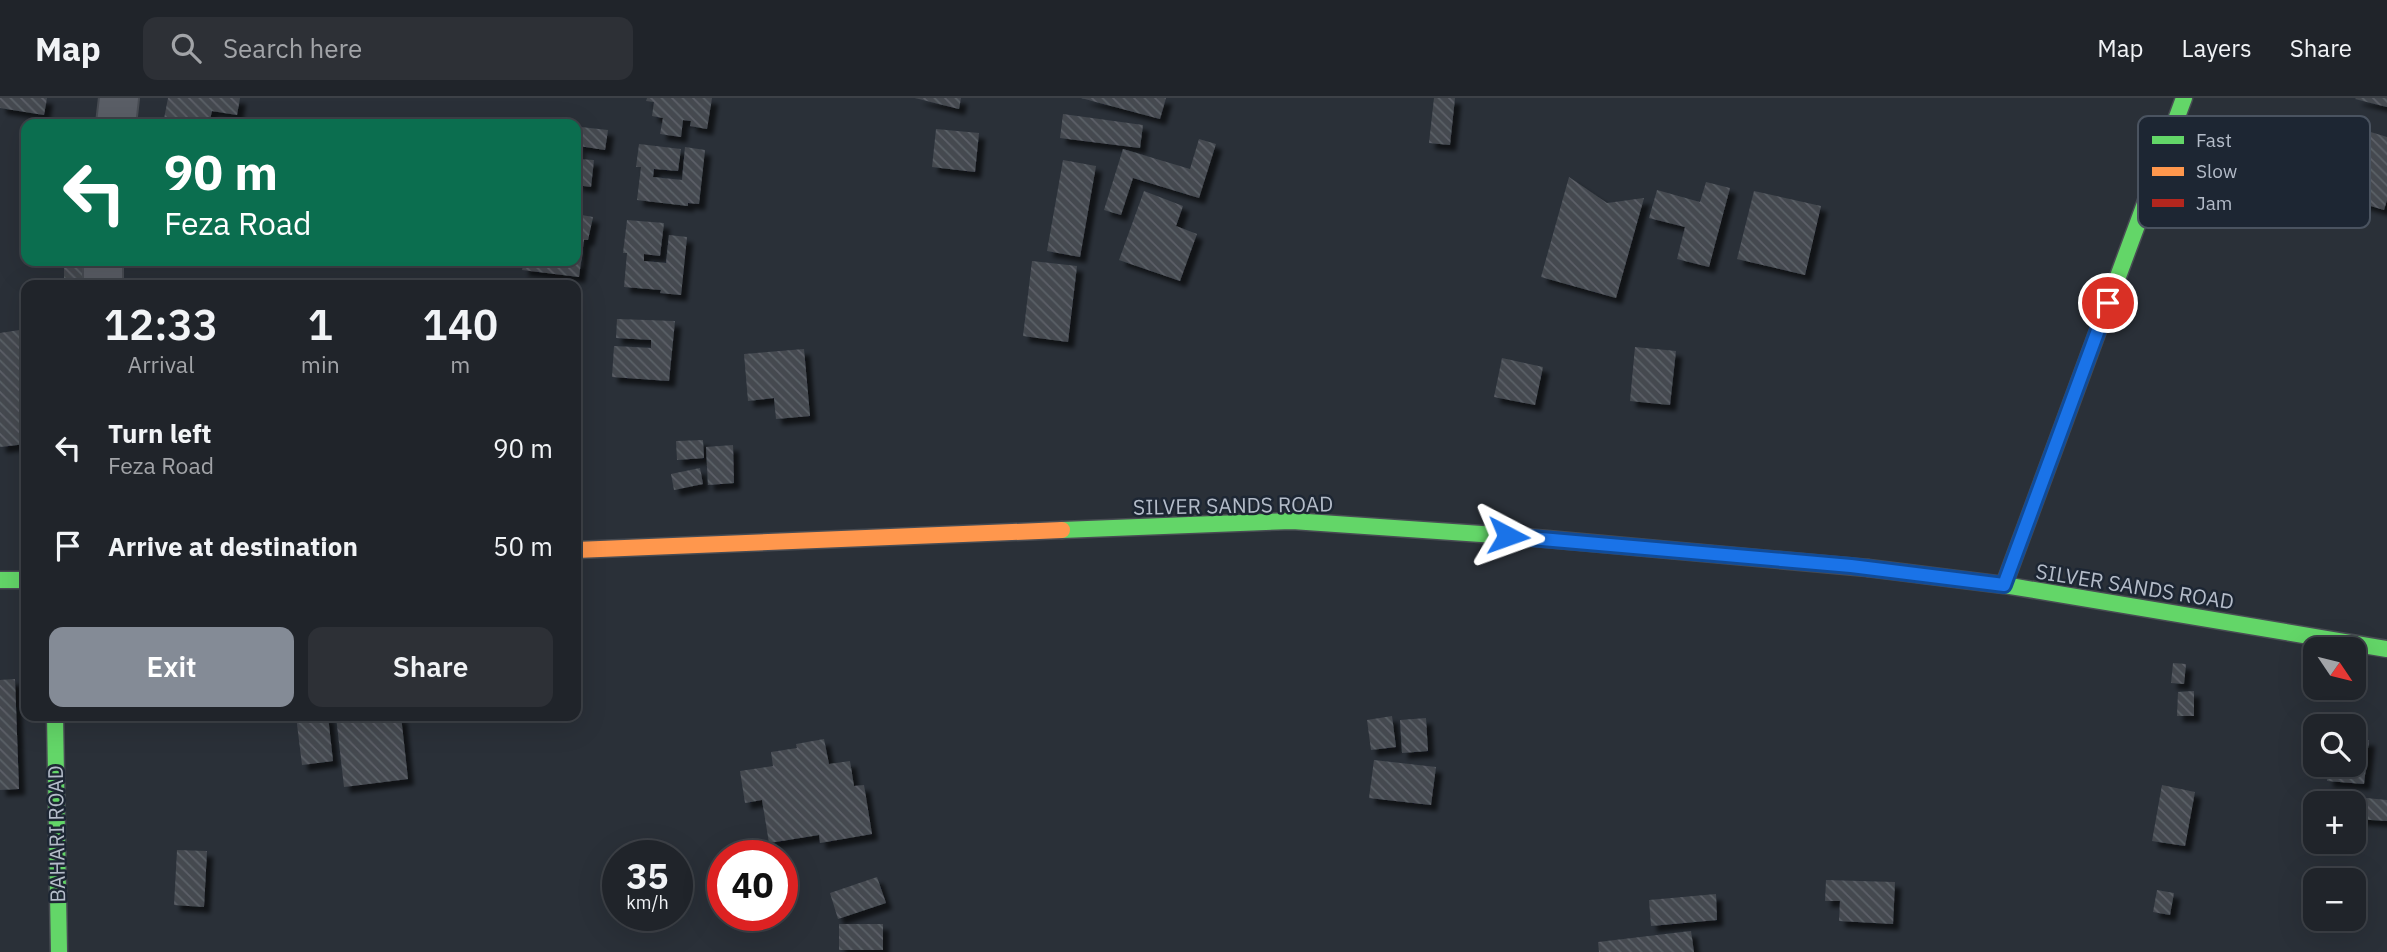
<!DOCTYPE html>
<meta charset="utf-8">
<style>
:root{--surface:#20242a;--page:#2d3036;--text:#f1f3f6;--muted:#a2a4a8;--line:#3d4147;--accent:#848b96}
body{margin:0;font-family:"IBM Plex Sans",sans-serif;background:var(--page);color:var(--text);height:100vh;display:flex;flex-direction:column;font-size:26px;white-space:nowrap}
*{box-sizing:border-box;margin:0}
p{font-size:23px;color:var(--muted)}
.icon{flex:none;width:38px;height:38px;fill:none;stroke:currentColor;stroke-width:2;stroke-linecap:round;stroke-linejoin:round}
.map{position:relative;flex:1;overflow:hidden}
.drawer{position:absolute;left:21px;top:182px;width:560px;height:441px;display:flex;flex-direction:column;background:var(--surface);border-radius:14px;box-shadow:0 7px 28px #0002,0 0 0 2px var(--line)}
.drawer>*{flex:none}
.guide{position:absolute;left:21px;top:21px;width:560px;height:147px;border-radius:14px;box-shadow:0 7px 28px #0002,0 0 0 2px var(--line);background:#0b6e4f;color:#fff;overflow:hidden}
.needle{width:46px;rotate:125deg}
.fabs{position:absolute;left:2303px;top:539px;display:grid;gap:14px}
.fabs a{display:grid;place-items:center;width:63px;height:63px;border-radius:14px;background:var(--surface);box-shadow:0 7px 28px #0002,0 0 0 2px var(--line);font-size:35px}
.speed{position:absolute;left:602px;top:742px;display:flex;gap:14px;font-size:35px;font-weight:700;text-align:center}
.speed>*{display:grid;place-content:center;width:91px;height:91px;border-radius:50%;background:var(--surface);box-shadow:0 7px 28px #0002,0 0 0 2px var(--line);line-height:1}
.speed small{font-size:18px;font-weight:400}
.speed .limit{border:10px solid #d22;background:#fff;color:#111}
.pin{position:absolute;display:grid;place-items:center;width:60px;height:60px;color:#fff;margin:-30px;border:4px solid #fff;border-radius:50%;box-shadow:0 2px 7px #0007}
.me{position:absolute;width:77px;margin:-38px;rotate:94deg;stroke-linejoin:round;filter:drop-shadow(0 0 5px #0008)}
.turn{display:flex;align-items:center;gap:24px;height:147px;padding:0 28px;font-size:32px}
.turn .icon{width:91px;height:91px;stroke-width:2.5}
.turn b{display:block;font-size:49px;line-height:60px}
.eta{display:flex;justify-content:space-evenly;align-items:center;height:119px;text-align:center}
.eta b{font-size:42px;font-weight:600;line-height:49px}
.action{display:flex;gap:14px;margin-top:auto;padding:14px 28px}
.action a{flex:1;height:80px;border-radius:14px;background:var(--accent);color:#fff;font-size:28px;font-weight:600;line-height:80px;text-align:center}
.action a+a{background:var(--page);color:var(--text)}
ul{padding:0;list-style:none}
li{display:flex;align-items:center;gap:21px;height:98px;padding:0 28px}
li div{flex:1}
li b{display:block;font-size:26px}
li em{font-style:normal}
header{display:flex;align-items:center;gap:42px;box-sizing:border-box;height:98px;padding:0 35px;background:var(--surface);border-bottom:2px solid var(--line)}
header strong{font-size:33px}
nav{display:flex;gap:38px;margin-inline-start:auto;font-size:24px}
.search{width:490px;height:63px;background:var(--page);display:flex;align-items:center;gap:18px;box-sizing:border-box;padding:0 24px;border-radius:14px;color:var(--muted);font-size:26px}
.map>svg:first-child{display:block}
.building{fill:url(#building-back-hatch);filter:url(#shadow)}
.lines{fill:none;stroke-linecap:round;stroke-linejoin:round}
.street-casing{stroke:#484c53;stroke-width:42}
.fast-casing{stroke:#484c53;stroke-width:19}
.slow-casing{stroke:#484c53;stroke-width:19}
.jam-casing{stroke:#484c53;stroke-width:19}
.street{stroke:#5a5e66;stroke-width:38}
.fast{stroke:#63d668;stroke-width:16}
.slow{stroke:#ff974d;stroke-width:16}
.jam{stroke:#b3261e;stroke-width:16}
.route-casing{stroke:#114b97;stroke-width:18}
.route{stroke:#1a73e8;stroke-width:12}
.labels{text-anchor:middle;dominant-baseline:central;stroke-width:5;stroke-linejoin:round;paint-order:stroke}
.street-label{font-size:21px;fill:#b4bcc9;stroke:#1d2633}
.key{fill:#1d2633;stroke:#4a5360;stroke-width:2}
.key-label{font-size:19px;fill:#b4bcc9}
</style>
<header>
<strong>Map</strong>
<div class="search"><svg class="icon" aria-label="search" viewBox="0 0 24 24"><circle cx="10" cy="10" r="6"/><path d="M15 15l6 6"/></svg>Search here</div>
<nav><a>Map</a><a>Layers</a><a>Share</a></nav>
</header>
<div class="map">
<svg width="2387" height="854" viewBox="0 0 2387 854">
<defs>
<pattern id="building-back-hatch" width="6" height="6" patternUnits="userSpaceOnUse" patternTransform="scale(1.75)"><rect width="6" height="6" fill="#444950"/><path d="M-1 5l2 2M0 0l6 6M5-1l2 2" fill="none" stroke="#5d6168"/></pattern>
<filter id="shadow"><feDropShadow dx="6" dy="6" stdDeviation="2" flood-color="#0009"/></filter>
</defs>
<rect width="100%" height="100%" fill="#2a3038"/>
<!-- building -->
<path class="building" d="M 0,0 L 47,0 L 44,17 L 0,10 Z
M 168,0 L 240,0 L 237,17 L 212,13 L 209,26 L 163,26 Z
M 647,0 L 712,0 L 707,31 L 690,28 L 691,23 L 683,22 L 681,39 L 660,36 L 663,20 L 652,18 L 654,4 L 646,3 Z
M 915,0 L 961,0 L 959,11 Z
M 1081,0 L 1166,0 L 1160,21 Z
M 1434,0 L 1455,0 L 1450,47 L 1429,45 Z
M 2356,0 L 2387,0 L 2387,9 L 2355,1 Z
M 1063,16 L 1143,27 L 1140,50 L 1060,40 Z
M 2325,20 L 2387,39 L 2387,102 L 2384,112 L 2304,88 Z
M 581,29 L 608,32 L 605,52 L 579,48 L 578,61 L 594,62 L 591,89 L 576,87 L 576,32 L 581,32 Z
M 936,31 L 979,35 L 975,74 L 932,69 Z
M 1199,41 L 1216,46 L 1199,100 L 1133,80 L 1121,117 L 1104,112 L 1123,51 L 1190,71 Z
M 639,46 L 681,51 L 678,73 L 654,71 L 653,79 L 682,82 L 685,49 L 705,52 L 699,106 L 688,105 L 688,108 L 637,102 L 641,69 L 636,69 Z
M 1063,62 L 1096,68 L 1080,159 L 1047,153 Z
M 1569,79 L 1607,105 L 1644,100 L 1616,200 L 1541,179 Z
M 1706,84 L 1730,90 L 1709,169 L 1677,161 L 1685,129 L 1649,120 L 1657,92 L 1700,104 Z
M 1144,93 L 1183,108 L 1176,128 L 1197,136 L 1180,183 L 1119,162 Z
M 1754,93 L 1821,108 L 1805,177 L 1737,161 Z
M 576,116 L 593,119 L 588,142 L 584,142 L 579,179 L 522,172 L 524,163 L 576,163 Z
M 627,122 L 664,125 L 660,158 L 644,156 L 644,163 L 666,165 L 669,137 L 687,139 L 681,197 L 660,195 L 661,192 L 624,189 L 627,155 L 623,155 Z
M 64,163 L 90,163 L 90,187 L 64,187 Z
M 1032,163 L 1077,168 L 1068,244 L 1023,238 Z
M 617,221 L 675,223 L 669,283 L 612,279 L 614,248 L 651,250 L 651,242 L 616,240 Z
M 26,231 L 26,346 L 0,349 L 0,235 Z
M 1635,249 L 1676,253 L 1670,307 L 1630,303 Z
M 804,251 L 810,318 L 776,321 L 774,300 L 748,303 L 744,256 Z
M 1502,260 L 1543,269 L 1535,307 L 1494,299 Z
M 703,342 L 704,360 L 677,362 L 676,343 Z
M 733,347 L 734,385 L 708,387 L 706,349 Z
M 700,370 L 703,386 L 674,392 L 671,376 Z
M 2173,565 L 2186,566 L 2184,586 L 2171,585 Z
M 15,581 L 19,691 L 0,692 L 0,582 Z
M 2194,593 L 2194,618 L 2177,618 L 2178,594 Z
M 296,618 L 328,618 L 333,663 L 302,667 Z
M 336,618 L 401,618 L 408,681 L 344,689 Z
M 1392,618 L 1396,649 L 1371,652 L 1367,622 Z
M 1426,620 L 1428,653 L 1402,655 L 1400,622 Z
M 824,641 L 829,666 L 850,663 L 854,688 L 864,687 L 872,736 L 820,745 L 819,737 L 769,745 L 762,702 L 745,705 L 740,673 L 773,668 L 771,654 L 797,650 L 796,646 Z
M 2354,641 L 2369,642 L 2364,686 L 2327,683 L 2328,667 L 2354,667 Z
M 1374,662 L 1436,669 L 1431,707 L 1369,700 Z
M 2162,687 L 2195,694 L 2185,748 L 2152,743 Z
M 2356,699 L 2387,702 L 2387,723 L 2355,721 Z
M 177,752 L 207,753 L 204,809 L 174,807 Z
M 877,779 L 886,805 L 838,821 L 830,795 Z
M 1826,782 L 1895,784 L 1893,826 L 1839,823 L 1840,803 L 1825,803 Z
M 2157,792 L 2174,795 L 2170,817 L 2153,814 Z
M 1716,796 L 1717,822 L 1651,828 L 1649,802 Z
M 839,826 L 883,826 L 883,852 L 839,852 Z
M 1691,833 L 1694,854 L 1599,854 L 1598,844 Z"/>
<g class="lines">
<!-- street casing -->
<g class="street-casing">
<path id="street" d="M 116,26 L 119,0
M 103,187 L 103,163"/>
</g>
<!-- fast casing -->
<g class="fast-casing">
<path id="fast" d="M 1062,432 L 1292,423 L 1525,439
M 1868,470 L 2004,487 L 2387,551
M 0,482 L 26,482
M 2004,487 L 2184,0
M 55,618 L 59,854"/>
</g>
<!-- slow casing -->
<g class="slow-casing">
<path id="slow" d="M 576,452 L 1062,432"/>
</g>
<!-- jam casing -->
<g class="jam-casing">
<path id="jam" d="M 1525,439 L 1868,470"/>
</g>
<!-- street -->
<use href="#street" class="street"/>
<!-- fast -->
<use href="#fast" class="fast"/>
<!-- slow -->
<use href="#slow" class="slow"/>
<!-- jam -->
<use href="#jam" class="jam"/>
</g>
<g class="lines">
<!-- route casing -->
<g class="route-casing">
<path id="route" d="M 1508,438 L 1851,468 L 2004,487 L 2108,205"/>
</g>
<!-- route -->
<use href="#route" class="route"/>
</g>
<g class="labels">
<!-- street labels -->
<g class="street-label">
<text transform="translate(1233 407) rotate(-1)">SILVER SANDS ROAD</text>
<text transform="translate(2135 488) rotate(9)">SILVER SANDS ROAD</text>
<text transform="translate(56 736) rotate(-91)">BAHARI ROAD</text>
</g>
</g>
<!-- legend -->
<rect x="2138" y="18" width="232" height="112" rx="10" class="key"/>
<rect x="2152" y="38" width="32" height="8" fill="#63d668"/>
<rect x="2152" y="69" width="32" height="9" fill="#ff974d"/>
<rect x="2152" y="101" width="32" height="8" fill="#b3261e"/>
<g class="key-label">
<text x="2196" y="49">Fast</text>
<text x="2196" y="80">Slow</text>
<text x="2196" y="112">Jam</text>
</g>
</svg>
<div class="fabs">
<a><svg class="needle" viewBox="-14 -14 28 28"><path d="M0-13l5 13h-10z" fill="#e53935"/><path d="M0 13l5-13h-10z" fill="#a2a4a8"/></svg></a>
<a><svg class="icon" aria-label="search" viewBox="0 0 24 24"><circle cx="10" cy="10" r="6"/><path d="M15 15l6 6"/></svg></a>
<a>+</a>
<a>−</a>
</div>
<div class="speed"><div>35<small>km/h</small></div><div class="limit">40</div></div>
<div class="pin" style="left:2108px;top:205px;background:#d93025"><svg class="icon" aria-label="arrive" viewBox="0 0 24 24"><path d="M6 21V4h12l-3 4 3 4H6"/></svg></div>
<svg class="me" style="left:1508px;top:438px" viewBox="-20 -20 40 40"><path d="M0-17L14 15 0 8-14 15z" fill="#1a73e8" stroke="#fff" stroke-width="4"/></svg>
<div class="guide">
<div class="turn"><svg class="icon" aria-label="left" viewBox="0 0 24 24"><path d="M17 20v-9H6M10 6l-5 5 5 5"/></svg><div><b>90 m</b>Feza Road</div></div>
</div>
<section class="drawer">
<div class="eta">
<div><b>12:33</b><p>Arrival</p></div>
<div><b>1</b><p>min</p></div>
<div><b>140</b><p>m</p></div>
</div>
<ul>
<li><svg class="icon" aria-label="left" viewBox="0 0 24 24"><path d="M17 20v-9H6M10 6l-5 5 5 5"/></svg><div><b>Turn left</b><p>Feza Road</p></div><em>90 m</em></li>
<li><svg class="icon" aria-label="arrive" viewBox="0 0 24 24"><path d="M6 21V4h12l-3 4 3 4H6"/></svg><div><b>Arrive at destination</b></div><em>50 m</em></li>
</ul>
<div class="action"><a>Exit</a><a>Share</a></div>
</section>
</div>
